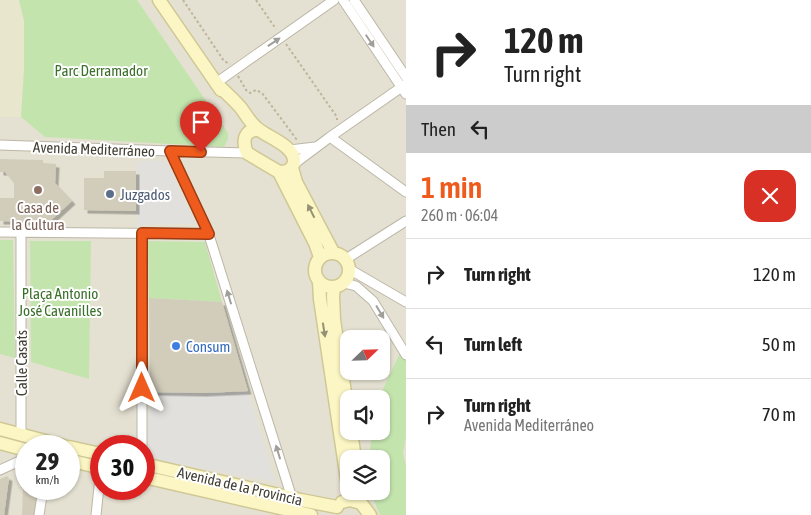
<!DOCTYPE html>
<meta charset="utf-8">
<style>
:root{--surface:#fff;--page:#f2f2f2;--text:#222;--muted:#767676;--line:#e0e0e0;--accent:#ee5b1d}
body{margin:0;font-family:"Asap Condensed",sans-serif;background:var(--page);color:var(--text);height:100vh;display:flex;flex-direction:column;font-size:19px;white-space:nowrap}
*{box-sizing:border-box;margin:0}
p{font-size:16px;color:var(--muted)}
.icon{flex:none;width:28px;height:28px;fill:none;stroke:currentColor;stroke-width:2;stroke-linecap:round;stroke-linejoin:round}
.map{position:relative;flex:1;overflow:hidden}
.panel{display:flex;flex-direction:column;background:var(--surface);width:405px}
.panel>*{flex:none}
.banner{background:#fff;color:var(--text);overflow:hidden}
.needle{width:32px;rotate:67deg}
.controls{position:absolute;left:340px;top:330px;display:grid;gap:10px}
.controls a{display:grid;place-items:center;width:50px;height:50px;border-radius:10px;background:var(--surface);box-shadow:0 1px 4px #0004;font-size:25px}
.speed{position:absolute;left:15px;top:435px;display:flex;gap:10px;font-size:25px;font-weight:700;text-align:center}
.speed>*{display:grid;place-content:center;width:65px;height:65px;border-radius:50%;background:var(--surface);box-shadow:0 1px 4px #0004;line-height:1}
.speed small{font-size:12px;font-weight:400}
.speed .limit{border:8px solid #d22;background:#fff;color:#111}
.pin{position:absolute;display:grid;place-items:center;width:42px;height:42px;color:#fff;margin:-51px -21px;border-radius:50% 50% 50% 0;rotate:-45deg;box-shadow:0 0 5px #0007}
.pin .icon{rotate:45deg}
.me{position:absolute;width:55px;margin:-28px;rotate:0deg;stroke-linejoin:round;filter:drop-shadow(0 0 4px #0008)}
.turn{display:flex;align-items:center;gap:18px;height:105px;padding:0 15px;font-size:22px}
.turn .icon{width:65px;height:65px;stroke-width:2.5}
.turn b{display:block;font-size:35px;line-height:42px}
.then{display:flex;align-items:center;height:48px;padding:0 15px;background:#0003;gap:10px;font-size:19px}
.round{display:grid;place-items:center;flex:none;width:52px;height:52px;border-radius:15px;background:var(--page)}
.overview{display:flex;align-items:center;justify-content:space-between;height:85px;padding:0 15px}
h1{font-size:30px;font-weight:600;line-height:38px;color:var(--accent)}
ul{padding:0;list-style:none}
li{display:flex;align-items:center;gap:15px;height:70px;padding:0 15px;border-top:1px solid var(--line)}
li div{flex:1}
li b{display:block;font-size:19px}
li em{font-style:normal}
main{display:flex;flex:1;min-height:0}
.map>svg:first-child{display:block}
.residential{fill:#e5e1d2;fill-rule:evenodd}
.education{fill:#e9e6ce}
.green{fill:#c4e4ae}
.parking{fill:#e2e0dc}
.building{fill:#d2ccba;filter:url(#shadow)}
.lines{fill:none;stroke-linecap:round;stroke-linejoin:round}
.street-casing{stroke:#bcb7a7;stroke-width:11}
.secondary-casing{stroke:#cfc896;stroke-width:15}
.path{stroke:#bdb599;stroke-width:2;stroke-dasharray:2.5 2.5;stroke-linecap:butt}
.street{stroke:#fff;stroke-width:9}
.secondary{stroke:#fbf6c3;stroke-width:12}
.oneway{fill:#a09f9a}
.oneway2{fill:#959174}
.route-casing{stroke:#9b3b13;stroke-width:12}
.route{stroke:#ee5b1d;stroke-width:9}
.education-dot{fill:#8d6e63;stroke:#fff;stroke-width:2}
.service-dot{fill:#5c6f8a;stroke:#fff;stroke-width:2}
.shop-dot{fill:#3f7fe0;stroke:#fff;stroke-width:2}
.labels{text-anchor:middle;dominant-baseline:central;stroke-width:4;stroke-linejoin:round;paint-order:stroke}
.park-label{font-size:15px;fill:#3b702b;stroke:#fff}
.street-label{font-size:15px;fill:#423f34;stroke:#fff}
.service-label{font-size:15px;fill:#4e5e75;stroke:#fff;text-anchor:start}
.education-label{font-size:15px;fill:#785e54;stroke:#fff}
.shop-label{font-size:15px;fill:#366cbe;stroke:#fff;text-anchor:start}
</style>
<main>
<div class="map">
<svg width="406" height="515" viewBox="0 0 406 515">
<defs>
<filter id="shadow"><feDropShadow dx="3.5" dy="3.5" stdDeviation="0" flood-color="#0004"/></filter>
</defs>
<rect width="100%" height="100%" fill="#f1efe4"/>
<!-- residential -->
<path class="residential" d="M 0,0 L 406,0 L 406,515 L 0,515 ZM 349,339 L 381,339 L 381,371 L 349,371 ZM 349,399 L 381,399 L 381,431 L 349,431 ZM 26,446 L 69,446 L 69,489 L 26,489 ZM 101,446 L 144,446 L 144,489 L 101,489 ZM 349,459 L 381,459 L 381,491 L 349,491 Z"/>
<!-- education -->
<path class="education" d="M 0,0 L 19,0 L 24,21 L 24,69 L 21,117 L 0,117 Z"/>
<!-- green -->
<path class="green" d="M 19,0 L 137,0 L 228,133 L 228,139 L 224,147 L 45,137 L 21,117 L 24,69 L 24,21 Z
M 0,240 L 13,240 L 15,358 L 0,354 Z
M 30,241 L 91,241 L 89,379 L 31,362 Z
M 148,241 L 205,242 L 222,302 L 149,298 Z
M 402,349 L 406,355 L 406,437 L 403,453 L 406,466 L 406,515 L 380,515 L 370,491 L 381,491 L 381,459 L 369,459 L 372,431 L 381,431 L 381,399 L 380,399 L 381,393 Z"/>
<!-- parking -->
<path class="parking" d="M 137,161 L 166,161 L 196,224 L 137,225 Z
M 248,391 L 275,482 L 147,458 L 150,392 Z"/>
<!-- building -->
<path class="building" d="M 0,159 L 43,160 L 43,163 L 56,164 L 55,183 L 72,201 L 49,222 L 0,221 L 0,198 L 14,198 L 14,183 L 5,172 L 0,172 Z
M 104,171 L 136,171 L 136,211 L 84,210 L 84,178 L 104,178 Z
M 149,298 L 222,302 L 248,391 L 203,393 L 150,392 Z
M 26,469 L 26,489 L 37,489 L 34,515 L 22,515 L 23,488 L 21,488 L 23,470 Z
M 7,476 L 9,478 L 4,515 L 0,515 L 0,479 Z"/>
<g class="lines">
<!-- street casing -->
<g class="street-casing">
<path id="street" d="M 343,0 L 406,94
M 354,0 L 406,77
M 216,83 L 334,0
M 330,137 L 406,192
M 0,145 L 170,151 L 247,153
M 290,150 L 315,147
M 170,151 L 208,232 L 292,498
M 294,164 L 330,137 L 406,84
M 0,232 L 209,234
M 21,232 L 21,435
M 142,233 L 142,446
M 346,259 L 406,221
M 349,269 L 406,302
M 344,283 L 356,286 L 373,301 L 406,355
M 0,470 L 26,458
M 39,515 L 43,489
M 96,515 L 101,468"/>
</g>
<!-- secondary casing -->
<g class="secondary-casing">
<path id="secondary" d="M 159,0 L 221,90
M 216,83 C 224,91 233,99 241,108 C 246,115 251,124 258,129 C 269,138 295,146 294,162 C 293,169 286,172 279,172 L 247,153 C 242,141 244,129 259,130
M 292,168 L 296,182 L 333,252
M 279,172 L 315,243 L 320,257
M315 270a17 17 0 1 1 34 0a17 17 0 1 1-34 0Z
M 319,282 L 320,299 L 350,500
M 334,287 L 333,296 L 334,320 L 349,419
M 0,429 L 64,446
M 351,431 L 355,459
M 0,443 L 26,450
M 69,447 L 101,454
M 69,460 L 101,468
M 144,464 L 301,500 L 337,507
M 144,477 L 311,515
M 342,502 L 350,500 L 361,503 L 370,515"/>
</g>
<!-- path -->
<path class="path" d="M 183,0 L 224,61 L 230,64
M 256,0 L 276,29
M 286,44 L 337,117 L 337,120
M 238,76 L 246,90 L 250,93 L 256,90 L 262,93 L 297,140"/>
<!-- street -->
<use href="#street" class="street"/>
<!-- secondary -->
<use href="#secondary" class="secondary"/>
</g>
<!-- one-way arrows -->
<defs><path id="oneway-solid" d="M-6-.8H1V-3.2L6.5 0L1 3.2V.8H-6Z" transform="scale(1.25)"/></defs>
<g class="oneway">
<use href="#oneway-solid" transform="translate(370 41) rotate(56)"/>
<use href="#oneway-solid" transform="translate(274 42) rotate(-34)"/>
<use href="#oneway-solid" transform="translate(229 297) rotate(-107)"/>
<use href="#oneway-solid" transform="translate(380 312) rotate(59)"/>
<use href="#oneway-solid" transform="translate(278 452) rotate(-107)"/>
</g>
<g class="oneway2">
<use href="#oneway-solid" transform="translate(311 211) rotate(-117)"/>
<use href="#oneway-solid" transform="translate(324 330) rotate(81)"/>
</g>
<g class="lines">
<!-- route casing -->
<g class="route-casing">
<path id="route" d="M 142,388 L 142,233 L 209,234 L 170,151 L 201,152"/>
</g>
<!-- route -->
<use href="#route" class="route"/>
</g>
<!-- markers -->
<circle class="education-dot" cx="38" cy="190" r="5"/>
<circle class="service-dot" cx="110" cy="194" r="5"/>
<circle class="shop-dot" cx="176" cy="346" r="5"/>
<g class="labels">
<!-- park labels -->
<g class="park-label">
<text x="101" y="70">Parc Derramador</text>
<text x="60" y="293">Plaça Antonio<tspan x="60" dy="17">José Cavanilles</tspan></text>
</g>
<!-- street labels -->
<g class="street-label">
<text transform="translate(94 149) rotate(2)">Avenida Mediterráneo</text>
<text transform="translate(21 363) rotate(-90)">Calle Casats</text>
<text transform="translate(240 486) rotate(13)">Avenida de la Provincia</text>
</g>
<!-- service labels -->
<g class="service-label">
<text x="120" y="194">Juzgados</text>
</g>
<!-- education labels -->
<g class="education-label">
<text x="38" y="207">Casa de<tspan x="38" dy="17">la Cultura</tspan></text>
</g>
<!-- shop labels -->
<g class="shop-label">
<text x="186" y="346">Consum</text>
</g>
</g>
</svg>
<div class="controls">
<a><svg class="needle" viewBox="-14 -14 28 28"><path d="M0-13l5 13h-10z" fill="#e53935"/><path d="M0 13l5-13h-10z" fill="#767676"/></svg></a>
<a><svg class="icon" aria-label="sound" viewBox="0 0 24 24"><path d="M4 9h4l5-4v14l-5-4H4zM17 9q2 3 0 6"/></svg></a>
<a><svg class="icon" aria-label="layers" viewBox="0 0 24 24"><path d="M12 4l9 5-9 5-9-5zM3 14l9 5 9-5"/></svg></a>
</div>
<div class="speed"><div>29<small>km/h</small></div><div class="limit">30</div></div>
<div class="pin" style="left:201px;top:152px;background:#d93025"><svg class="icon" aria-label="arrive" viewBox="0 0 24 24"><path d="M6 21V4h12l-3 4 3 4H6"/></svg></div>
<svg class="me" style="left:142px;top:388px" viewBox="-20 -20 40 40"><path d="M0-17L14 15 0 8-14 15z" fill="#ee5b1d" stroke="#fff" stroke-width="4"/></svg>
</div>
<section class="panel">
<div class="banner">
<div class="turn"><svg class="icon" aria-label="right" viewBox="0 0 24 24"><path d="M7 20v-9h11M14 6l5 5-5 5"/></svg><div><b>120 m</b>Turn right</div></div>
<div class="then">Then<svg class="icon" aria-label="left" viewBox="0 0 24 24"><path d="M17 20v-9H6M10 6l-5 5 5 5"/></svg></div>
</div>
<div class="overview"><div><h1>1 min</h1><p>260 m · 06:04</p></div><a class="round" style="background:#d93025;color:#fff"><svg class="icon" aria-label="close" viewBox="0 0 24 24"><path d="M6 6l12 12M18 6L6 18"/></svg></a></div>
<ul>
<li><svg class="icon" aria-label="right" viewBox="0 0 24 24"><path d="M7 20v-9h11M14 6l5 5-5 5"/></svg><div><b>Turn right</b></div><em>120 m</em></li>
<li><svg class="icon" aria-label="left" viewBox="0 0 24 24"><path d="M17 20v-9H6M10 6l-5 5 5 5"/></svg><div><b>Turn left</b></div><em>50 m</em></li>
<li><svg class="icon" aria-label="right" viewBox="0 0 24 24"><path d="M7 20v-9h11M14 6l5 5-5 5"/></svg><div><b>Turn right</b><p>Avenida Mediterráneo</p></div><em>70 m</em></li>
</ul>
</section>
</main>
